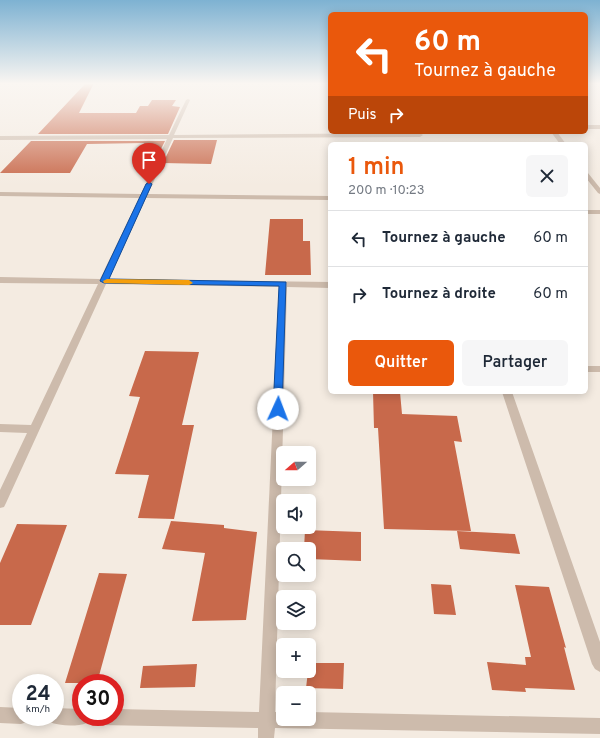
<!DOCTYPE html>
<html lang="fr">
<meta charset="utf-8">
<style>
:root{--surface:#fff;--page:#f6f6f7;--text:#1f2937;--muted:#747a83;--line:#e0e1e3;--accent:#ea580c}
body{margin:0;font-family:Overpass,sans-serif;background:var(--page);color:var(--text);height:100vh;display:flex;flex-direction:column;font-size:15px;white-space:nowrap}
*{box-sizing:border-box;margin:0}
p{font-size:13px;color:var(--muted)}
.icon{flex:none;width:22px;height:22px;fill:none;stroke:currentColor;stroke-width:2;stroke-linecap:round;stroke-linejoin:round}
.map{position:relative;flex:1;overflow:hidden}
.panel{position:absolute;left:328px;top:142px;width:260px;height:252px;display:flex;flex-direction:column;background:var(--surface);border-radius:6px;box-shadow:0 2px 10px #0003}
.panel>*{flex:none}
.guide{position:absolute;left:328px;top:12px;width:260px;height:122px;border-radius:6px;box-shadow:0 2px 10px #0003;background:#ea580c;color:#fff;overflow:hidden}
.needle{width:26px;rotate:250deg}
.tools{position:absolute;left:276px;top:446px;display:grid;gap:8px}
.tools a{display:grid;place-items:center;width:40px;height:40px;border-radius:6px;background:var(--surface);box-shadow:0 2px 10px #0003;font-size:20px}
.speed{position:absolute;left:12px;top:674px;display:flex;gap:8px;font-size:20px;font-weight:700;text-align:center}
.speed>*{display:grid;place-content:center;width:52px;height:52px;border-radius:50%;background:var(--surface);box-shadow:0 2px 10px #0003;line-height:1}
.speed small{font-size:10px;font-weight:400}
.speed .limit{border:6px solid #d22;background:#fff;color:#111}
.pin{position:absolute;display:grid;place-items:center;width:34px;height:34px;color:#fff;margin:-41px -17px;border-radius:50% 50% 50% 0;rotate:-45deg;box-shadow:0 0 4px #0007}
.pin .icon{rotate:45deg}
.me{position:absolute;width:44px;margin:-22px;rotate:2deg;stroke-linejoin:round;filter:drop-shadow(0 0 3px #0008)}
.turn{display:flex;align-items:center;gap:14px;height:84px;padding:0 20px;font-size:18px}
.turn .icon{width:52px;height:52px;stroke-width:2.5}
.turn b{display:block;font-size:28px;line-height:34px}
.then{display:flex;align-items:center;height:38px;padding:0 20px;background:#0003;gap:8px;font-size:15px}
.round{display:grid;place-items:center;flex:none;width:42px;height:42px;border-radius:6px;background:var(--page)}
.summary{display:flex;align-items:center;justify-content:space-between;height:68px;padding:0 20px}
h1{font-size:24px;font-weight:600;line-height:30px;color:var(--accent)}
.button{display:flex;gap:8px;margin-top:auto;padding:8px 20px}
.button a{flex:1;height:46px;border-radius:6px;background:var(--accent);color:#fff;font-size:16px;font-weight:600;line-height:46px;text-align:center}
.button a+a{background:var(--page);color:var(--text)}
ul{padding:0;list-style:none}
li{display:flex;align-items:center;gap:12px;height:56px;padding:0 20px;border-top:1px solid var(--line)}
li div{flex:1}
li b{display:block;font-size:15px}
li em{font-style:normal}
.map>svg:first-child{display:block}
.building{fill:#c8694b}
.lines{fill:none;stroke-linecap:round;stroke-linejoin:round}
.minor{fill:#cdbbac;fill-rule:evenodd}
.route{fill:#1a73e8;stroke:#114b97}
.slow{fill:#f59e0b}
</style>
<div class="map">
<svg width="600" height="738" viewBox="0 0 600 738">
<rect width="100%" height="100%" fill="#f4ebe1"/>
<!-- building -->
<path class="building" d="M 86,83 L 94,83 L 79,113 L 136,113 L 140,106 L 148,106 L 152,100 L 176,100 L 172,106 L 180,107 L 168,134 L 38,134 Z
M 174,140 L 217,140 L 211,164 L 163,163 Z
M 31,141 L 165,141 L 154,163 L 133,163 L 144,143 L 87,144 L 70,173 L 0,173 Z
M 270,219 L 303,219 L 303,241 L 310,241 L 311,275 L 265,275 Z
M 145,351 L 199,352 L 182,425 L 194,425 L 174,519 L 138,518 L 149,475 L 115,474 L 140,397 L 129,396 Z
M 373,392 L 400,392 L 402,414 L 457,416 L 462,442 L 454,441 L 471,531 L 384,529 L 378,428 L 374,428 Z
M 171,521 L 224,525 L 224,528 L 257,532 L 246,620 L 192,621 L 205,553 L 162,549 Z
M 17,524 L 67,525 L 31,625 L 0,625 L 0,563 Z
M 305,530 L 361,532 L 361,561 L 309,559 L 309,549 L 304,549 Z
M 457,531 L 515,534 L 520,554 L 460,549 Z
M 99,573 L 127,574 L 97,683 L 65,683 Z
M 431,584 L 451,585 L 456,615 L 434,614 Z
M 515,585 L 549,587 L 566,648 L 564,647 L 575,690 L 525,688 L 526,692 L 492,690 L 487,662 L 526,665 L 525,657 L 531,657 Z
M 309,663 L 344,663 L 343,689 L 306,688 Z
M 197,664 L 195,687 L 140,688 L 143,666 Z"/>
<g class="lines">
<!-- minor -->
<path class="minor" d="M 188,99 L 190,100 L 174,135 L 420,133 L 423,135 L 420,137 L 173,138 L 148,194 L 330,196 L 330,200 L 146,198 L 109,279 L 330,282 L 330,288 L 287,287 L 275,712 L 283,712 L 283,719 L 309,719 L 309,712 L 600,718 L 600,734 L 275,728 L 274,738 L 258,738 L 258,728 L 101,725 L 95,723 L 93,717 L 115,717 L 115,709 L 259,712 L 279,287 L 106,284 L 6,503 L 4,507 L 0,508 L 0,490 L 27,433 L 0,432 L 0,424 L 31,425 L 98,284 L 0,283 L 0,277 L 100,279 L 139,198 L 0,196 L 0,192 L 141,194 L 167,139 L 0,140 L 0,136 L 169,135 L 186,100 Z
M 586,125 L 600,125 L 600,129 L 586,129 Z
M 551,132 L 557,132 L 566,144 L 560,144 Z
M 586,172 L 588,173 L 600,188 L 600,194 L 598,193 L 586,178 Z
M 586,210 L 600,210 L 600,214 L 586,214 Z
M 586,366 L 600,366 L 600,372 L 586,372 Z
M 502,392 L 512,392 L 600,642 L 600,672 L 595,669 L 592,664 Z
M 0,707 L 21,708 L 21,717 L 29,717 L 27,722 L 21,724 L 0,723 Z
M 55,708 L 81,709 L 81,717 L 89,717 L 87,723 C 76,727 60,726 49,722 L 47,717 L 55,717 Z"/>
</g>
<!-- sky -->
<linearGradient id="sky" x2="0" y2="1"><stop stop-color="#7eb2d2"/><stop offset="0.45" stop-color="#faf6f2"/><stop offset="1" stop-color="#faf6f2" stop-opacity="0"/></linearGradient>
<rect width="600" height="186" fill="url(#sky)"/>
<!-- route -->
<path class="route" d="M 149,182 L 152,184 L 109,279 L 286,282 L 282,411 L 275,411 L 273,409 L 279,286 L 104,283 L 100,281 L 146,184 Z"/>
<!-- slow -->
<path class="slow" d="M 107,279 L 189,280 L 193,283 L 189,285 L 104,283 L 103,281 Z"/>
</svg>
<div class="tools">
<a><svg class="needle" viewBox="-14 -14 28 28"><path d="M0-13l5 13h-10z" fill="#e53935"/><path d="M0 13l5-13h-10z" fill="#747a83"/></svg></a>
<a><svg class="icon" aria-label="sound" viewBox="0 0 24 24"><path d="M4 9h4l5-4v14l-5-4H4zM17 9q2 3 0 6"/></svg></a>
<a><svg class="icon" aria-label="search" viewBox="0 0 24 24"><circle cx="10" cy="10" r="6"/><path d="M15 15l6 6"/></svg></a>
<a><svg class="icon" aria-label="layers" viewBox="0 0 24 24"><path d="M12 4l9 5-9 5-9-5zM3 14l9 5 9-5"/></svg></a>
<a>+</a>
<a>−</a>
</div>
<div class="speed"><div>24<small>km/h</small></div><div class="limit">30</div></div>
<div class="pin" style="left:149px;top:184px;background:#d93025"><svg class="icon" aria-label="arrive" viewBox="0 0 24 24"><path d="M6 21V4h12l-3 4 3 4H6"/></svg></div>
<svg class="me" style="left:278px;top:409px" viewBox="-20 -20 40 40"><circle r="19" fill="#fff"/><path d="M0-13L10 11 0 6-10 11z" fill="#1a73e8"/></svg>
<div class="guide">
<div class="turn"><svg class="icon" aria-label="left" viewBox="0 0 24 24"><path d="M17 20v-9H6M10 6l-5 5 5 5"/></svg><div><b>60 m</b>Tournez à gauche</div></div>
<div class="then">Puis<svg class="icon" aria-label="right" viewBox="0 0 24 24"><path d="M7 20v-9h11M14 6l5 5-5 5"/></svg></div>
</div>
<section class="panel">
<div class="summary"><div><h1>1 min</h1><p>200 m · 10:23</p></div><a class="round"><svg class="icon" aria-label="close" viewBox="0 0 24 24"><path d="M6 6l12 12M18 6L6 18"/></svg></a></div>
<ul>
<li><svg class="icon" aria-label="left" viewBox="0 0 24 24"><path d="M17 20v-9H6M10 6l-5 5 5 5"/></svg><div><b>Tournez à gauche</b></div><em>60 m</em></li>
<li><svg class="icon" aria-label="right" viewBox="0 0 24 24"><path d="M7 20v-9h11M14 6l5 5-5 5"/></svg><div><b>Tournez à droite</b></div><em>60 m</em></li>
</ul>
<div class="button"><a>Quitter</a><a>Partager</a></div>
</section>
</div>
